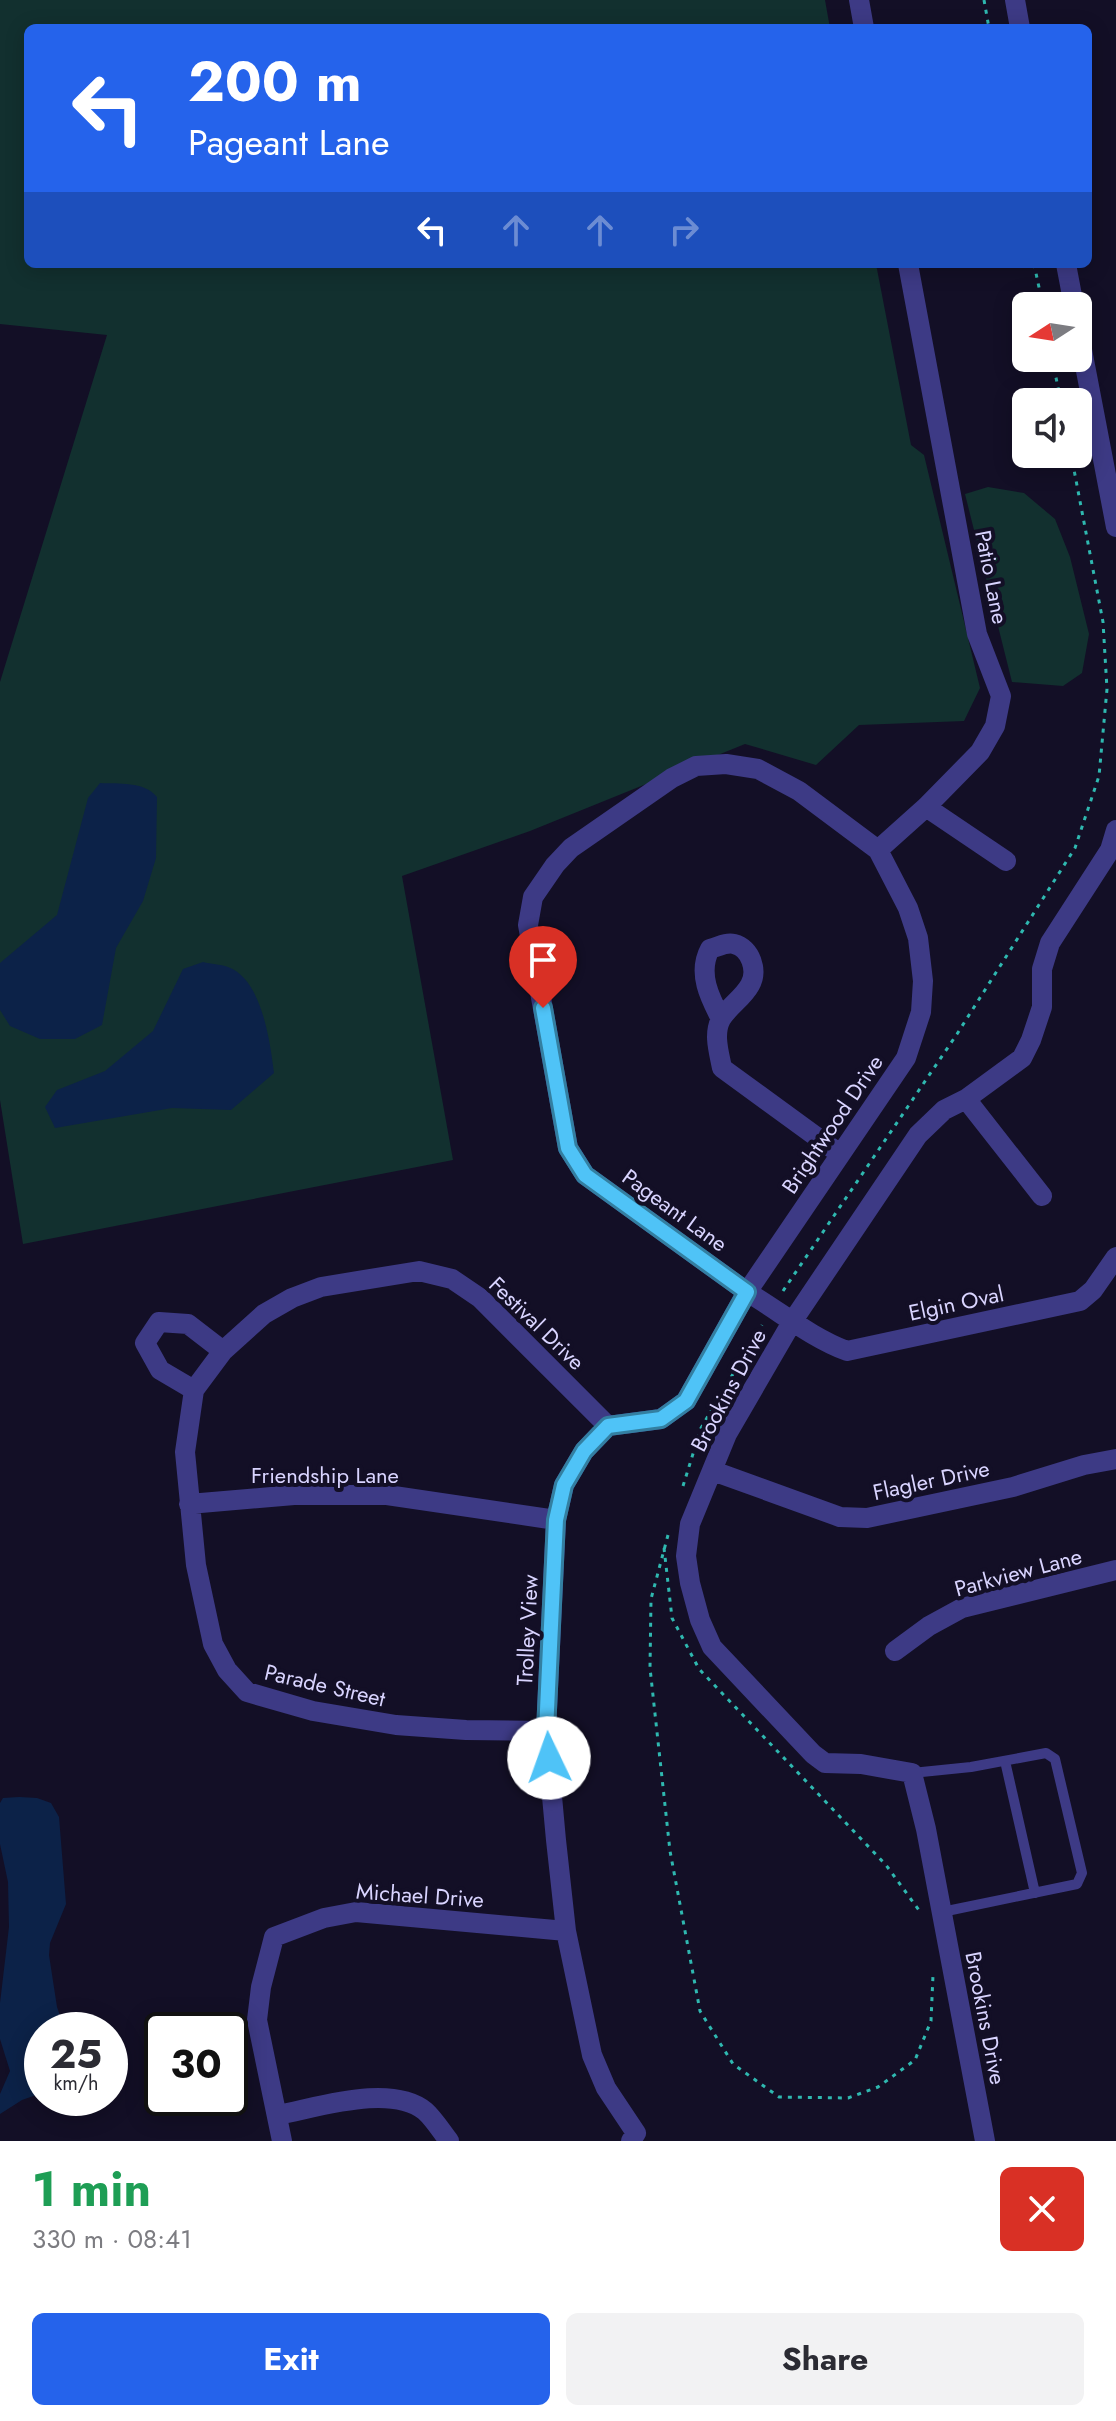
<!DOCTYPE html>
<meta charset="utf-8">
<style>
:root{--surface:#fff;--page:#f2f2f3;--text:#2b2b33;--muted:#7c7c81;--accent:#2563eb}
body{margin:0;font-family:Jost,sans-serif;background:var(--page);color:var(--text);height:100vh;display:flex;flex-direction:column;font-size:30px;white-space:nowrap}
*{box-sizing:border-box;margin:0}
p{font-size:26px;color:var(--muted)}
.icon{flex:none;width:44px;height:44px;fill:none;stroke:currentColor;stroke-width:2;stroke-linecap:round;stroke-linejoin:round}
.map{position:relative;height:2141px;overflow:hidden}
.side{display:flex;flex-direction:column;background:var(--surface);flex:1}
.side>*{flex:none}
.banner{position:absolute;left:24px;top:24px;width:1068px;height:244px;border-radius:12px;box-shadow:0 4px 20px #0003;background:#2563eb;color:#fff;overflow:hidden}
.needle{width:52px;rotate:258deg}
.fabs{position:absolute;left:1012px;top:292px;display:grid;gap:16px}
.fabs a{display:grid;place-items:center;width:80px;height:80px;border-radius:12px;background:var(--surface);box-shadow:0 4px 20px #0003;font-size:40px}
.speed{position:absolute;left:24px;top:2012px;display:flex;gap:16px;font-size:40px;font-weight:700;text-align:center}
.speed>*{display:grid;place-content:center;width:104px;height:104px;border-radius:50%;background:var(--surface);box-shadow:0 4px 20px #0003;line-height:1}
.speed small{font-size:20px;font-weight:400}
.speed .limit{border:4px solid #111;border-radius:12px;background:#fff;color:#111}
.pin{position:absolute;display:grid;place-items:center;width:68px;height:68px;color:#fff;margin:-82px -34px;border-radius:50% 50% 50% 0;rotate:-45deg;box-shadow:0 0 8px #0007}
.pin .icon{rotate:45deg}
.me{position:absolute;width:88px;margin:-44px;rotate:357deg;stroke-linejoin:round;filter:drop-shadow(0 0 6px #0008)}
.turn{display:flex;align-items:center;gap:28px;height:168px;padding:0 32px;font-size:36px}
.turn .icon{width:104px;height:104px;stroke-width:2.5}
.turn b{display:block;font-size:56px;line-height:68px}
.lanes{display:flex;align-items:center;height:76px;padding:0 32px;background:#0003;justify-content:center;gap:40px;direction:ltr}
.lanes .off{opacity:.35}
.round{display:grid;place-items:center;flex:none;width:84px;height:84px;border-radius:12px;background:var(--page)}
.head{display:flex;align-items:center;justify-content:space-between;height:136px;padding:0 32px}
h1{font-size:48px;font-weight:700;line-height:60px;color:#1e9e55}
.primary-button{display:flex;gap:16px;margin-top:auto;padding:16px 32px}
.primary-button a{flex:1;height:92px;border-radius:12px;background:var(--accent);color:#fff;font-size:32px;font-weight:700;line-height:92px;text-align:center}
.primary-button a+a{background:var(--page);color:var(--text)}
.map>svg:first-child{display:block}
.green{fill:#12302f}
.water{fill:#0c2248}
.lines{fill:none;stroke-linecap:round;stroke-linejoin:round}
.path{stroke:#2fb8b0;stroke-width:3;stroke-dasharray:4 6;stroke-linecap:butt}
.service{stroke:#3d3a85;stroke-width:10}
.minor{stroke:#3d3a85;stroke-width:20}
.route-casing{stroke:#337fa1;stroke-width:20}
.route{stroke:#4fc3f7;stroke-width:14}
.labels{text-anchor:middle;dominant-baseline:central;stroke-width:8;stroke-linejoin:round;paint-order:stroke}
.street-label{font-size:22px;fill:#d9d4ff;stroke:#130f26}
</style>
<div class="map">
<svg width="1116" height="2141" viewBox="0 0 1116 2141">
<rect width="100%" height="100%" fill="#130f26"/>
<!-- green -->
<path class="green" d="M 0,0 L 825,0 L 830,28 L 28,28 L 28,264 L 876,264 L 911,445 L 924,455 L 980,688 L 964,721 L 859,725 L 816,765 L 745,744 L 530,831 L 402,876 L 453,1160 L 23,1244 L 0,1100 L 0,682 L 107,335 L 0,324 Z
M 988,487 L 1024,493 L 1055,519 L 1070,557 L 1089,634 L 1082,673 L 1063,686 L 1012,682 L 965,494 Z"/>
<!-- water -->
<path class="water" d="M 100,783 C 118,784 144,781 157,797 L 156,858 L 143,901 L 116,948 L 102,1025 L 75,1039 L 40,1039 L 10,1026 L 0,1010 L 0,963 L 57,915 L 88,798 Z
M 203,962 C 211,964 220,964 228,967 C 262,979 270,1042 274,1073 L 231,1110 L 172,1108 L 55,1128 L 45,1107 L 57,1090 L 105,1071 L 153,1031 L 183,969 Z
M 19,1797 L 37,1798 L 51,1803 L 59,1817 L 66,1904 L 50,1943 L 49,1955 L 57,2007 L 65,2030 L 42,2030 L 42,2093 L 22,2100 L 0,2114 L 0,2094 L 10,2071 L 0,2039 L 0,2003 L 9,1927 L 8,1882 L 0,1844 L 0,1803 L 3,1798 Z"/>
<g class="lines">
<!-- path -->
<path class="path" d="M 984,0 L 989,28
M 1034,264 L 1043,306
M 1052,358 L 1061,402
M 783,1291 L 957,1034 L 1075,848 L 1099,776 L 1107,689 L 1103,622 L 1071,454
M 683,1486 L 701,1428 L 762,1325
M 668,1535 L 651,1599 L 650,1668 L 670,1851 L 700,2011 L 733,2064 L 779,2097 L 848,2098 L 878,2087 L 915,2060 L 931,2021 L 933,1975
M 664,1548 L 672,1618 L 699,1669 L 886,1865 L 921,1913"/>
<!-- service -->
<path class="service" d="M 1005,1761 L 1035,1893
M 912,1773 L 971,1767 L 1046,1753 L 1055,1759 L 1082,1873 L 1077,1884 L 942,1912"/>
<!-- minor -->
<path class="minor" d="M 859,0 L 864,28
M 1015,0 L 1020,28
M 1066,264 L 1074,306
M 1078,329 L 1116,527
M 926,807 L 1006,861
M 878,850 L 926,807 L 980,752 L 995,726 L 1001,696 L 977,634 L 908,264
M 721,1019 C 710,998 697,973 710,949 C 718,947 726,942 734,944 C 751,948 758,971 750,985 C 743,998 729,1006 721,1019 C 713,1034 719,1052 722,1068 L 840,1154
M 966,1099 L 1042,1196
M 194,1390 L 160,1370 L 145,1343 L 159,1322 L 188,1324 L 223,1351
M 713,1471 L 840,1517 L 867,1518 L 1013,1487 L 1084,1465 L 1116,1459
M 189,1504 L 294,1495 L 387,1495 L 556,1520
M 895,1651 L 929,1626 L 962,1608 L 1116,1570
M 546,1731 L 466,1730 L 396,1725 L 313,1711 L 247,1692 L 227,1670 L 213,1644 L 196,1565 L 185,1452 L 194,1390 L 223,1351 L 264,1314 L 292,1298 L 321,1287 L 419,1271 L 452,1279 L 480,1298 L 608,1426
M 277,2115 C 317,2108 390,2083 425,2111 C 434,2119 442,2132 449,2141
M 282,2141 L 257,2020 L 261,1987 L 274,1937 L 324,1918 L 356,1912 L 566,1931
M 631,2141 L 636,2133 L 606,2088 L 592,2055 L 566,1931 L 556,1840 L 546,1731 L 556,1520 L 564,1485 L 584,1451 L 608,1426 L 661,1419 L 686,1401 L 747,1292 L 906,1058 L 921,1012 L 923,981 L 918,938 L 908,908 L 878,850 L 799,791 L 758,769 L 726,764 L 696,766 L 672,778 L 571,848 L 555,865 L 533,897 L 528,925 L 568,1148 L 585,1175 L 747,1292 C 781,1312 810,1337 847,1351 L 1080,1301 L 1093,1290 L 1116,1257
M 985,2141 L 926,1829 L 912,1773 L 861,1764 L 825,1763 L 813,1754 L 712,1647 L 700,1620 L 690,1583 L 686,1556 L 690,1524 L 727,1434 L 792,1322 L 918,1135 L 944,1110 L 966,1099 L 1022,1058 L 1031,1040 L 1042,1007 L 1042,969 L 1050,943 L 1110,850 L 1116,830"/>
</g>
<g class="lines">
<!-- route casing -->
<g class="route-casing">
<path id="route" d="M 543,1008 L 568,1148 L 585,1175 L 747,1292 L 686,1401 L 661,1419 L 608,1426 L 584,1451 L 564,1485 L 556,1520 L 546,1731 L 549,1758"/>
</g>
<!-- route -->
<use href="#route" class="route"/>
</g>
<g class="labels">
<!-- street labels -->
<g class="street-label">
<text transform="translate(992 577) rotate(79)">Patio Lane</text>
<text transform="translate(832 1124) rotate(-56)">Brightwood Drive</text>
<text transform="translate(675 1210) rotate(36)">Pageant Lane</text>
<text transform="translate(956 1303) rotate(-12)">Elgin Oval</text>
<text transform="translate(537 1323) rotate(44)">Festival Drive</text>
<text transform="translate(728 1390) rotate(-62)">Brookins Drive</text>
<text x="325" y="1475">Friendship Lane</text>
<text transform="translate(931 1480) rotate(-12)">Flagler Drive</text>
<text transform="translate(1018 1572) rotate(-15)">Parkview Lane</text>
<text transform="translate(527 1630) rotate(-87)">Trolley View</text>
<text transform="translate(325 1685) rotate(13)">Parade Street</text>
<text transform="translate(420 1895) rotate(4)">Michael Drive</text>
<text transform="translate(986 2018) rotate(79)">Brookins Drive</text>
</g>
</g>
</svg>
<div class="fabs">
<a><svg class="needle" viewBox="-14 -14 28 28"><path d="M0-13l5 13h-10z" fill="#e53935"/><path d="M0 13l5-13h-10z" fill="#7c7c81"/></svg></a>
<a><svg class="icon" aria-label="sound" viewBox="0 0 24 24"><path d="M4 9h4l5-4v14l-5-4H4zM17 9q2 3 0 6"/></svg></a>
</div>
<div class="speed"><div>25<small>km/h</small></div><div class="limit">30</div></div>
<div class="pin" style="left:543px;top:1008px;background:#d93025"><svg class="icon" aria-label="arrive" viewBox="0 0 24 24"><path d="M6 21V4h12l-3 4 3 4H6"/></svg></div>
<svg class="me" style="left:549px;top:1758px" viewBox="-20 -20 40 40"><circle r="19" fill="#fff"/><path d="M0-13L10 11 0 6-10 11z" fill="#4fc3f7"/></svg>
<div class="banner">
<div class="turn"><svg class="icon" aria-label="left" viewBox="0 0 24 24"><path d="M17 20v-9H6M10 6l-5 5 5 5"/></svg><div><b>200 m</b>Pageant Lane</div></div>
<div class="lanes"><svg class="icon" aria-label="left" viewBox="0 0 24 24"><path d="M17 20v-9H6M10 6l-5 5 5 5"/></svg><svg class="icon off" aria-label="ahead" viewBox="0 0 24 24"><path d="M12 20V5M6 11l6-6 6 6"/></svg><svg class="icon off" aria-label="ahead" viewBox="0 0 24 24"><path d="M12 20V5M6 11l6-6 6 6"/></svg><svg class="icon off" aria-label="right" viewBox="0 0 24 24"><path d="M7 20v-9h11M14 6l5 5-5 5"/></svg></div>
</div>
</div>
<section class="side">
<div class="head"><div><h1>1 min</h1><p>330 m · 08:41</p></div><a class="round" style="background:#d93025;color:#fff"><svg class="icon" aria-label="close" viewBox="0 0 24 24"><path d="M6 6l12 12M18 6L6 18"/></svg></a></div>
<div class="primary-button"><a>Exit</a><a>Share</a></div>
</section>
